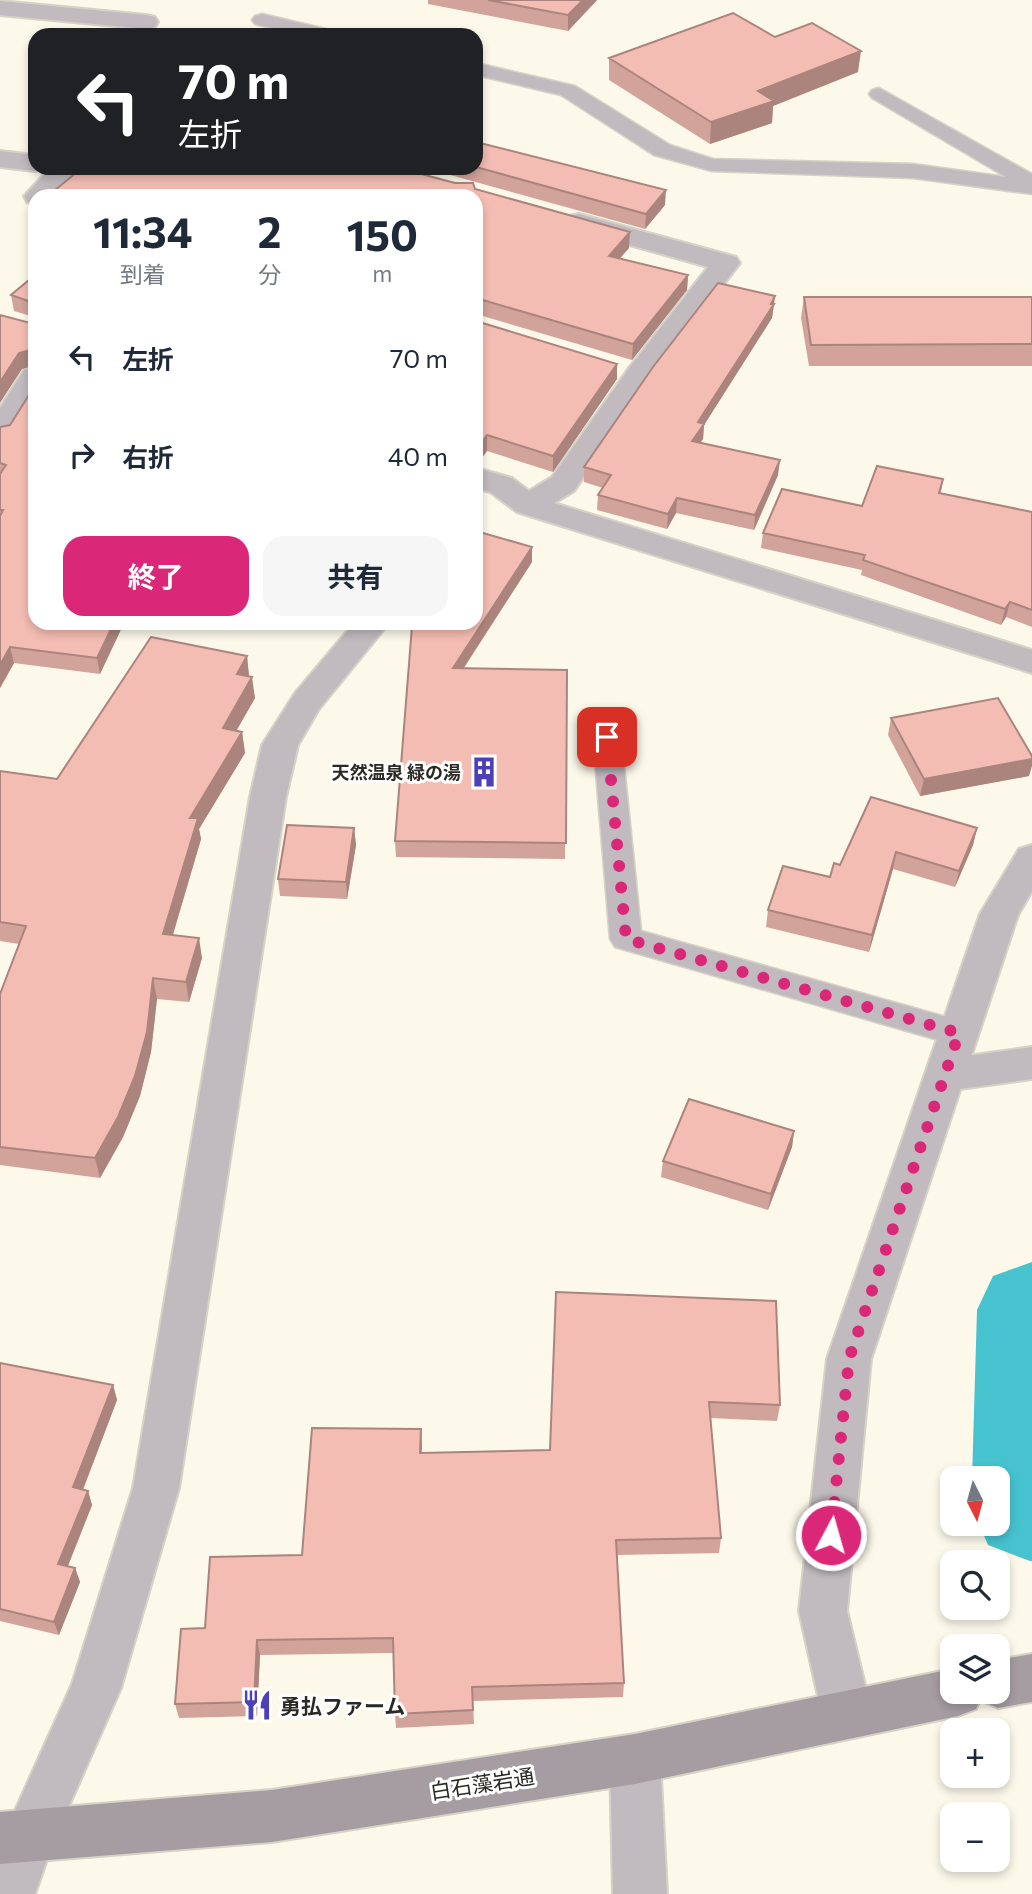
<!DOCTYPE html>
<html lang="ja">
<meta charset="utf-8">
<style>
:root{--surface:#fff;--page:#f6f6f7;--text:#1f2937;--muted:#747a83;--accent:#db2777}
body{margin:0;font-family:Commissioner,"Noto Sans JP",sans-serif;background:var(--page);color:var(--text);height:100vh;display:flex;flex-direction:column;font-size:26px;white-space:nowrap}
*{box-sizing:border-box;margin:0}
p{font-size:23px;color:var(--muted)}
.icon{flex:none;width:38px;height:38px;fill:none;stroke:currentColor;stroke-width:2;stroke-linecap:round;stroke-linejoin:round}
.map{position:relative;flex:1;overflow:hidden}
.sheet{position:absolute;left:28px;top:189px;width:455px;height:441px;display:flex;flex-direction:column;background:var(--surface);border-radius:21px;box-shadow:0 4px 10px #0003}
.sheet>*{flex:none}
.banner{position:absolute;left:28px;top:28px;width:455px;height:147px;border-radius:21px;box-shadow:0 4px 10px #0003;background:#202124;color:#fff;overflow:hidden}
.needle{width:46px;rotate:174deg}
.buttons{position:absolute;left:940px;top:1466px;display:grid;gap:14px}
.buttons a{display:grid;place-items:center;width:70px;height:70px;border-radius:14px;background:var(--surface);box-shadow:0 4px 10px #0003;font-size:35px}
.pin{position:absolute;display:grid;place-items:center;width:60px;height:60px;color:#fff;margin:-30px;border-radius:14px;box-shadow:0 4px 10px #0006}
.me{position:absolute;width:77px;margin:-38px;rotate:6deg;stroke-linejoin:round;filter:drop-shadow(0 0 5px #0008)}
.turn{display:flex;align-items:center;gap:24px;height:147px;padding:0 35px;font-size:32px}
.turn .icon{width:91px;height:91px;stroke-width:2.5}
.turn b{display:block;font-size:49px;line-height:60px}
.eta{display:flex;justify-content:space-evenly;align-items:center;height:119px;text-align:center}
.eta b{font-size:42px;font-weight:700;line-height:49px}
.button{display:flex;gap:14px;margin-top:auto;padding:14px 35px}
.button a{flex:1;height:80px;border-radius:21px;background:var(--accent);color:#fff;font-size:28px;font-weight:700;line-height:80px;text-align:center}
.button a+a{background:var(--page);color:var(--text)}
ul{padding:0;list-style:none}
li{display:flex;align-items:center;gap:21px;height:98px;padding:0 35px}
li div{flex:1}
li b{display:block;font-size:26px}
li em{font-style:normal}
.map>svg:first-child{display:block}
.lines{fill:none;stroke-linecap:round;stroke-linejoin:round}
.river{fill:#46c3cf;fill-rule:evenodd}
.service-casing{stroke:#d6d3c6;stroke-width:3}
.minor-casing{stroke:#d6d3c6;stroke-width:4}
.tertiary-casing{stroke:#d6d3c6;stroke-width:4}
.secondary-casing{stroke:#d6d3c6;stroke-width:4}
.service{fill:#c1bbbf;fill-rule:evenodd}
.minor{fill:#c1bbbf;fill-rule:evenodd}
.tertiary{fill:#c1bbbf;fill-rule:evenodd}
.secondary{fill:#a69da3;fill-rule:evenodd}
.wall{fill:#d2a39a}
.shaded-wall{fill:#ab847d}
.building{fill:#f4bdb3;stroke:#ab847d;stroke-width:2}
.route{stroke:#db2777;stroke-width:12;stroke-dasharray:0 21.6}
.labels{text-anchor:middle;dominant-baseline:central;stroke-width:6;stroke-linejoin:round;paint-order:stroke}
.poi-label{font-size:18px;font-weight:bold;fill:#2b2924;stroke:#fff;text-anchor:end}
.near-poi-label{font-size:21px;font-weight:bold;fill:#2b2924;stroke:#fff;text-anchor:start}
.near-street-label{font-size:21px;fill:#2b2924;stroke:#fff}
</style>
<div class="map">
<svg width="1032" height="1894" viewBox="0 0 1032 1894">
<rect width="100%" height="100%" fill="#fcf8ea"/>
<g class="lines">
<!-- river -->
<path class="river" d="M 1032,1262 L 1032,1561 L 1030,1561 L 988,1545 L 979,1524 L 998,1524 L 998,1479 L 972,1479 L 977,1310 L 993,1276 Z"/>
<!-- service casing -->
<g class="service-casing">
<path id="service" d="M 262,14 L 334,31 L 337,35 L 301,35 L 255,24 L 252,20 L 255,16 Z
M 476,63 L 575,86 L 670,145 L 713,159 L 913,164 L 1006,177 L 872,98 L 869,94 L 872,90 L 879,88 L 1032,174 L 1032,194 L 913,178 L 712,171 L 654,155 L 561,95 L 476,75 Z
M 607,727 L 617,730 L 621,737 L 641,931 L 971,1024 L 975,1033 L 971,1042 L 959,1046 L 615,947 L 610,939 L 593,737 L 597,730 Z"/>
</g>
<!-- minor casing -->
<g class="minor-casing">
<path id="minor" d="M 0,1 L 146,15 L 155,17 L 158,22 L 155,27 L 146,29 L 0,15 Z
M 0,151 L 35,155 L 35,168 L 45,168 L 35,171 L 0,167 Z
M 50,168 L 78,168 L 52,196 L 35,196 L 35,204 L 27,202 L 24,196 Z
M 579,214 L 736,257 L 740,263 L 650,380 L 574,491 L 554,503 L 1032,650 L 1032,673 L 517,512 L 490,492 L 476,488 L 476,468 L 512,478 L 529,491 L 552,477 L 629,368 L 708,267 L 569,228 L 565,222 L 569,216 Z
M 35,367 L 35,401 L 11,439 L 0,442 L 0,408 L 24,370 Z
M 354,623 L 389,623 L 319,709 L 298,745 L 286,797 L 179,1488 L 121,1688 L 53,1842 L 35,1894 L 0,1894 L 0,1844 L 72,1684 L 133,1488 L 250,797 L 262,745 L 295,693 Z
M 1032,1047 L 1032,1079 L 945,1091 L 931,1086 L 925,1075 L 931,1064 L 945,1059 Z
M 635,1734 L 653,1741 L 660,1759 L 667,1894 L 613,1894 L 610,1759 L 617,1741 Z"/>
</g>
<!-- tertiary casing -->
<g class="tertiary-casing">
<path id="tertiary" d="M 1032,845 L 1032,891 L 1018,915 L 871,1359 L 847,1611 L 872,1714 L 865,1732 L 847,1739 L 829,1732 L 822,1714 L 799,1611 L 827,1359 L 980,914 L 1019,849 Z"/>
</g>
<!-- secondary casing -->
<g class="secondary-casing">
<path id="secondary" d="M 1032,1654 L 1032,1702 L 998,1708 L 980,1700 L 976,1709 L 958,1716 L 635,1784 L 272,1842 L 0,1864 L 0,1812 L 272,1790 L 635,1734 L 952,1669 L 952,1692 L 998,1692 L 998,1660 Z"/>
</g>
<!-- service -->
<use href="#service" class="service"/>
<!-- minor -->
<use href="#minor" class="minor"/>
<!-- tertiary -->
<use href="#tertiary" class="tertiary"/>
<!-- secondary -->
<use href="#secondary" class="secondary"/>
</g>
<!-- wall -->
<path class="wall" d="M 428,0 L 597,0 L 568,31 L 428,4 Z
M 775,37 L 858,72 L 773,106 L 772,123 L 710,144 L 609,80 L 609,58 Z
M 476,142 L 665,205 L 645,229 L 425,168 L 476,168 Z
M 475,189 L 629,248 L 620,258 L 688,275 L 687,290 L 632,360 L 476,314 L 476,196 L 56,196 L 55,190 Z
M 35,275 L 35,623 L 124,623 L 100,674 L 14,663 L 0,688 L 0,427 L 10,425 L 34,387 L 34,366 L 22,369 L 34,324 L 34,317 L 14,311 L 11,295 Z
M 775,296 L 772,318 L 704,425 L 703,439 L 700,443 L 778,475 L 754,530 L 676,513 L 667,529 L 597,510 L 598,495 L 603,488 L 584,482 L 584,467 Z
M 804,297 L 1032,297 L 1032,366 L 809,366 L 801,318 Z
M 476,321 L 617,364 L 617,379 L 553,472 L 487,451 L 476,466 Z
M 943,479 L 941,493 L 1032,512 L 1032,627 L 1006,617 L 1001,625 L 861,575 L 862,570 L 761,548 L 763,533 L 862,506 Z
M 532,562 L 464,668 L 567,670 L 565,859 L 396,857 L 395,841 L 415,623 Z
M 247,656 L 249,676 L 255,698 L 236,731 L 242,732 L 245,753 L 199,829 L 201,839 L 173,935 L 202,958 L 189,1002 L 157,999 L 151,1052 L 140,1096 L 123,1137 L 100,1178 L 0,1165 L 0,994 L 19,944 L 0,941 L 0,771 L 57,779 Z
M 891,718 L 1029,776 L 920,796 L 888,735 Z
M 354,828 L 356,845 L 347,899 L 280,896 L 278,879 Z
M 977,828 L 973,845 L 955,887 L 893,869 L 869,952 L 766,927 L 768,910 L 830,877 L 840,865 Z
M 794,1131 L 792,1147 L 768,1210 L 661,1177 L 663,1161 Z
M 556,1292 L 780,1405 L 777,1421 L 710,1418 L 721,1538 L 719,1553 L 617,1555 L 624,1683 L 623,1697 L 473,1701 L 474,1724 L 396,1728 L 395,1714 L 393,1653 L 260,1655 L 257,1716 L 179,1718 L 175,1704 L 205,1628 L 302,1555 L 422,1445 L 421,1453 L 550,1450 Z
M 0,1363 L 113,1385 L 117,1400 L 83,1490 L 88,1491 L 92,1505 L 68,1566 L 75,1568 L 80,1582 L 59,1635 L 0,1621 Z"/>
<!-- shaded-wall -->
<path class="shaded-wall" d="M 583,0 L 597,0 L 568,31 L 568,15 Z
M 861,51 L 858,72 L 773,106 L 772,123 L 710,144 L 711,122 L 758,91 Z
M 666,190 L 665,205 L 645,229 L 646,214 Z
M 630,232 L 629,248 L 609,271 L 609,256 Z
M 688,275 L 687,290 L 632,360 L 633,344 Z
M 775,296 L 772,318 L 704,425 L 703,439 L 691,456 L 692,441 L 698,422 Z
M 34,349 L 35,365 L 22,369 L 0,403 L 0,382 L 19,353 Z
M 617,364 L 617,379 L 553,472 L 553,456 Z
M 487,435 L 487,451 L 476,466 L 476,450 Z
M 780,460 L 778,475 L 754,530 L 755,515 Z
M 677,498 L 676,513 L 667,529 L 668,514 Z
M 532,547 L 532,562 L 453,684 L 453,668 Z
M 1010,602 L 1006,617 L 1001,625 L 1005,609 Z
M 114,623 L 124,623 L 100,674 L 97,658 Z
M 10,647 L 14,663 L 0,688 L 0,665 Z
M 247,656 L 249,677 L 237,674 Z
M 252,677 L 255,698 L 226,749 L 223,728 Z
M 242,732 L 245,753 L 199,829 L 201,839 L 167,954 L 163,934 L 190,818 Z
M 1032,759 L 1032,766 L 1029,776 L 920,796 L 924,779 Z
M 354,828 L 356,845 L 347,899 L 346,882 Z
M 977,828 L 973,845 L 955,887 L 959,871 Z
M 896,852 L 893,869 L 869,952 L 872,935 Z
M 199,938 L 202,958 L 189,1002 L 186,982 Z
M 153,978 L 157,999 L 151,1052 L 140,1096 L 123,1137 L 100,1178 L 95,1158 Z
M 794,1131 L 792,1147 L 768,1210 L 771,1194 Z
M 113,1385 L 117,1400 L 78,1502 L 73,1487 Z
M 421,1429 L 422,1445 L 421,1469 L 420,1453 Z
M 88,1491 L 92,1505 L 63,1578 L 58,1564 Z
M 75,1568 L 80,1582 L 59,1635 L 54,1622 Z
M 257,1640 L 260,1655 L 257,1716 L 254,1702 Z"/>
<!-- building -->
<path class="building" d="M 488,0 L 583,0 L 568,15 Z
M 733,13 L 775,37 L 812,23 L 861,51 L 758,91 L 774,101 L 711,122 L 609,58 Z
M 476,142 L 666,190 L 646,214 L 476,167 Z
M 82,168 L 399,168 L 455,183 L 473,183 L 475,189 L 630,232 L 609,256 L 688,275 L 633,344 L 476,298 L 476,196 L 75,196 L 55,190 Z
M 35,275 L 35,623 L 114,623 L 97,658 L 10,647 L 0,665 L 0,516 L 3,510 L 0,510 L 0,474 L 6,465 L 0,463 L 0,427 L 10,425 L 34,387 L 34,349 L 19,353 L 0,382 L 0,315 L 34,324 L 34,303 L 11,295 Z
M 718,283 L 775,296 L 771,304 L 774,304 L 698,422 L 704,424 L 692,441 L 780,460 L 755,515 L 677,498 L 668,514 L 598,495 L 611,475 L 584,467 L 653,367 Z
M 804,297 L 1032,297 L 1032,344 L 811,345 Z
M 476,321 L 617,364 L 553,456 L 487,435 L 476,450 Z
M 877,466 L 943,479 L 939,493 L 1032,512 L 1032,610 L 1010,602 L 1005,609 L 863,560 L 865,555 L 763,533 L 782,489 L 862,506 Z
M 476,531 L 532,547 L 453,668 L 567,670 L 566,843 L 395,841 L 412,626 L 415,623 L 476,623 Z
M 151,637 L 247,656 L 237,674 L 252,677 L 223,728 L 242,732 L 190,818 L 198,818 L 163,934 L 199,938 L 186,982 L 153,978 L 147,1032 L 135,1076 L 118,1117 L 95,1158 L 0,1147 L 0,994 L 26,926 L 0,922 L 0,771 L 57,779 Z
M 998,698 L 1032,756 L 1032,759 L 924,779 L 891,718 Z
M 871,797 L 977,828 L 959,871 L 896,852 L 872,935 L 768,910 L 783,866 L 830,877 L 834,863 L 840,865 Z
M 287,825 L 354,828 L 346,882 L 278,879 Z
M 689,1099 L 794,1131 L 771,1194 L 663,1161 Z
M 556,1292 L 776,1301 L 780,1405 L 709,1402 L 721,1538 L 616,1540 L 624,1683 L 472,1687 L 473,1710 L 395,1714 L 393,1638 L 257,1640 L 254,1702 L 175,1704 L 181,1629 L 205,1628 L 210,1557 L 302,1555 L 312,1428 L 421,1429 L 420,1453 L 550,1450 Z
M 0,1363 L 113,1385 L 73,1487 L 88,1491 L 58,1564 L 75,1568 L 54,1622 L 0,1609 Z"/>
<g class="lines">
<!-- route -->
<path class="route" d="M 607,737 L 626,939 L 959,1033 L 849,1359 L 831,1535"/>
</g>
<!-- icons -->
<defs>
<g id="building-bare" transform="scale(2.415)"><path d="M-4-6H4V6H1V3H-1V6H-4ZM-2.5-4.3h1.7v1.8h-1.7ZM.8-4.3h1.7v1.8H.8ZM-2.5-1h1.7V.8h-1.7ZM.8-1h1.7V.8H.8Z" fill="#4c40b7" stroke="#fff" stroke-width="2.5" paint-order="stroke"/></g>
<g id="restaurant-bare" transform="scale(2.415)"><path d="M-5-6h1v4h1v-4h1v4h1v-4h1v5L-1.5 .5V6h-2V.5L-5-1ZM5-6V6H3V1.5H1.5Q1.5-4 5-6Z" fill="#4c40b7" stroke="#fff" stroke-width="2.5" paint-order="stroke"/></g>
</defs>
<g fill-rule="evenodd">
<use href="#building-bare" x="484" y="772"/>
<use href="#restaurant-bare" x="257" y="1705"/>
</g>
<g class="labels">
<!-- poi labels -->
<g class="poi-label">
<text x="461" y="772">天然温泉 緑の湯</text>
</g>
<!-- near-poi labels -->
<g class="near-poi-label">
<text x="280" y="1705">勇払ファーム</text>
</g>
<!-- near-street labels -->
<g class="near-street-label">
<text transform="translate(482 1783) rotate(-9)">白石藻岩通</text>
</g>
</g>
</svg>
<div class="buttons">
<a><svg class="needle" viewBox="-14 -14 28 28"><path d="M0-13l5 13h-10z" fill="#e53935"/><path d="M0 13l5-13h-10z" fill="#747a83"/></svg></a>
<a><svg class="icon" aria-label="search" viewBox="0 0 24 24"><circle cx="10" cy="10" r="6"/><path d="M15 15l6 6"/></svg></a>
<a><svg class="icon" aria-label="layers" viewBox="0 0 24 24"><path d="M12 4l9 5-9 5-9-5zM3 14l9 5 9-5"/></svg></a>
<a>+</a>
<a>−</a>
</div>
<div class="pin" style="left:607px;top:737px;background:#d93025"><svg class="icon" aria-label="arrive" viewBox="0 0 24 24"><path d="M6 21V4h12l-3 4 3 4H6"/></svg></div>
<svg class="me" style="left:831px;top:1535px" viewBox="-20 -20 40 40"><circle r="17" fill="#db2777" stroke="#fff" stroke-width="3"/><path d="M0-11L8 9 0 5-8 9z" fill="#fff"/></svg>
<div class="banner">
<div class="turn"><svg class="icon" aria-label="left" viewBox="0 0 24 24"><path d="M17 20v-9H6M10 6l-5 5 5 5"/></svg><div><b>70 m</b>左折</div></div>
</div>
<section class="sheet">
<div class="eta">
<div><b>11:34</b><p>到着</p></div>
<div><b>2</b><p>分</p></div>
<div><b>150</b><p>m</p></div>
</div>
<ul>
<li><svg class="icon" aria-label="left" viewBox="0 0 24 24"><path d="M17 20v-9H6M10 6l-5 5 5 5"/></svg><div><b>左折</b></div><em>70 m</em></li>
<li><svg class="icon" aria-label="right" viewBox="0 0 24 24"><path d="M7 20v-9h11M14 6l5 5-5 5"/></svg><div><b>右折</b></div><em>40 m</em></li>
</ul>
<div class="button"><a>終了</a><a>共有</a></div>
</section>
</div>
